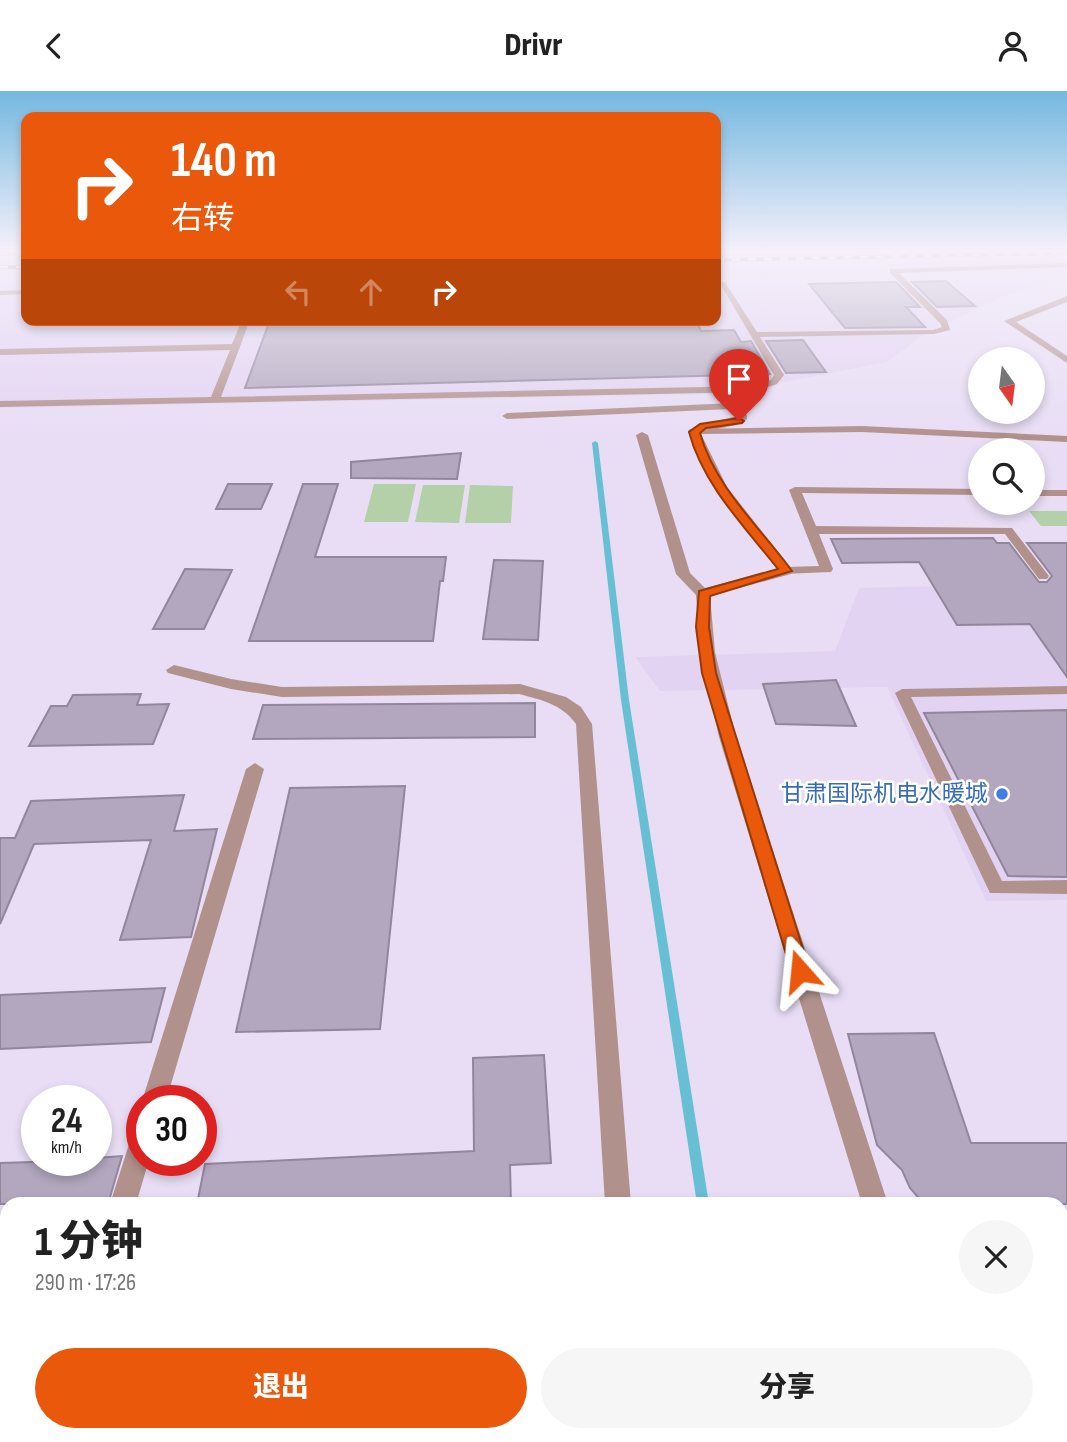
<!DOCTYPE html>
<html lang="zh">
<meta charset="utf-8">
<style>
:root{--surface:#fff;--page:#f6f6f6;--text:#222;--muted:#767676;--accent:#ea580c}
body{margin:0;font-family:"Sofia Sans Condensed","Noto Sans SC",sans-serif;background:var(--page);color:var(--text);height:100vh;display:flex;flex-direction:column;font-size:26px;white-space:nowrap}
*{box-sizing:border-box;margin:0}
p{font-size:23px;color:var(--muted)}
.icon{flex:none;width:38px;height:38px;fill:none;stroke:currentColor;stroke-width:2;stroke-linecap:round;stroke-linejoin:round}
.map{position:relative;flex:1;overflow:hidden}
.side{position:absolute;left:0px;top:1106px;width:1068px;height:245px;display:flex;flex-direction:column;background:var(--surface);border-radius:21px 21px 0 0;box-shadow:0 4px 10px #0003}
.side>*{flex:none}
.banner{position:absolute;left:21px;top:21px;width:700px;height:214px;border-radius:14px;box-shadow:0 4px 10px #0003;background:#ea580c;color:#fff;overflow:hidden}
.needle{width:46px;rotate:166deg}
.controls{position:absolute;left:968px;top:256px;display:grid;gap:14px}
.controls a{display:grid;place-items:center;width:77px;height:77px;border-radius:50%;background:var(--surface);box-shadow:0 4px 10px #0003;font-size:35px}
.speed{position:absolute;left:21px;top:994px;display:flex;gap:14px;font-size:35px;font-weight:700;text-align:center}
.speed>*{display:grid;place-content:center;width:91px;height:91px;border-radius:50%;background:var(--surface);box-shadow:0 4px 10px #0003;line-height:1}
.speed small{font-size:18px;font-weight:400}
.speed .limit{border:10px solid #d22;background:#fff;color:#111}
.pin{position:absolute;display:grid;place-items:center;width:60px;height:60px;color:#fff;margin:-72px -30px;border-radius:50% 50% 50% 0;rotate:-45deg;box-shadow:0 0 7px #0007}
.pin .icon{rotate:45deg}
.me{position:absolute;width:77px;margin:-38px;rotate:342deg;stroke-linejoin:round;filter:drop-shadow(0 0 5px #0008)}
.turn{display:flex;align-items:center;gap:24px;height:147px;padding:0 35px;font-size:32px}
.turn .icon{width:91px;height:91px;stroke-width:2.5}
.turn b{display:block;font-size:49px;line-height:60px}
.lanes{display:flex;align-items:center;height:66px;padding:0 35px;background:#0003;justify-content:center;gap:35px;direction:ltr}
.lanes .off{opacity:.35}
.round{display:grid;place-items:center;flex:none;width:74px;height:74px;border-radius:37px;background:var(--page)}
.headline{display:flex;align-items:center;justify-content:space-between;height:119px;padding:0 35px}
h1{font-size:42px;font-weight:800;line-height:52px}
.button{display:flex;gap:14px;margin-top:auto;padding:14px 35px}
.button a{flex:1;height:80px;border-radius:42px;background:var(--accent);color:#fff;font-size:28px;font-weight:800;line-height:80px;text-align:center}
.button a+a{background:var(--page);color:var(--text)}
header{display:flex;justify-content:space-between;align-items:center;height:91px;padding:0 35px;background:var(--surface);font-size:32px;font-weight:800}
.map>svg:first-child{display:block}
.built{fill:#e3d3f2}
.green{fill:#b3d0a8}
.lines{fill:none;stroke-linecap:round;stroke-linejoin:round}
.stream{fill:#67bfd4;fill-rule:evenodd}
.building{fill:#b2a7be;stroke:#91869c;stroke-width:2}
.service{fill:#b1918c;fill-rule:evenodd}
.minor{fill:#b1918c;fill-rule:evenodd}
.tertiary{fill:#b1918c;fill-rule:evenodd}
.primary{fill:#834c45;fill-rule:evenodd}
.rail-casing{stroke:#5f5965;stroke-width:3.5}
.rail{stroke:#fff;stroke-width:2.5;stroke-dasharray:8;stroke-linecap:butt}
.route{fill:#ea580c;stroke:#983908;stroke-width:2}
.shop-dot{fill:#3f7fe0;stroke:#fff;stroke-width:2.5}
.labels{text-anchor:middle;dominant-baseline:central;stroke-width:5;stroke-linejoin:round;paint-order:stroke}
.shop-label{font-size:23px;fill:#366cbe;stroke:#fff;text-anchor:end}
</style>
<header><svg class="icon" aria-label="back" viewBox="0 0 24 24"><path d="M15 5l-7 7 7 7"/></svg>Drivr<svg class="icon" aria-label="person" viewBox="0 0 24 24"><circle cx="12" cy="8" r="4"/><path d="M4 21q1-7 8-7t8 7"/></svg></header>
<div class="map">
<svg width="1067" height="1351" viewBox="0 0 1067 1351">
<rect width="100%" height="100%" fill="#e8ddf5"/>
<!-- built -->
<path class="built" d="M 0,158 L 26,158 L 26,229 L 716,229 L 716,158 L 1067,158 L 1067,184 L 1002,206 L 928,241 L 887,271 L 780,292 L 761,302 L 0,317 Z
M 1067,492 L 1067,809 L 986,810 L 887,596 L 660,600 L 635,566 L 835,560 L 859,497 Z"/>
<!-- green -->
<path class="green" d="M 374,393 L 416,393 L 408,431 L 364,431 Z
M 423,394 L 465,394 L 459,432 L 415,431 Z
M 470,394 L 513,395 L 511,432 L 465,432 Z
M 1029,420 L 1067,420 L 1067,435 L 1041,435 Z"/>
<g class="lines">
<!-- stream -->
<path class="stream" d="M 595,350 L 598,352 L 629,609 L 709,1113 L 697,1113 L 621,609 L 592,352 Z
M 731,1344 L 747,1344 L 748,1351 L 732,1351 Z"/>
</g>
<!-- building -->
<path class="building" d="M 946,190 L 975,215 L 937,216 L 912,191 Z
M 896,191 L 920,216 L 906,216 L 925,236 L 845,237 L 809,193 Z
M 270,229 L 696,229 L 701,240 L 734,239 L 741,251 L 751,250 L 770,283 L 245,297 Z
M 803,249 L 826,281 L 786,282 L 766,250 Z
M 461,362 L 457,388 L 351,387 L 351,371 Z
M 228,393 L 272,393 L 261,418 L 216,418 Z
M 303,393 L 338,393 L 315,466 L 446,466 L 443,490 L 440,490 L 433,550 L 249,550 Z
M 993,447 L 997,452 L 1009,452 L 1039,491 L 1047,491 L 1052,485 L 1027,452 L 1067,452 L 1067,586 L 1030,533 L 957,534 L 919,471 L 842,472 L 831,448 Z
M 494,469 L 543,470 L 538,549 L 483,548 Z
M 185,478 L 232,479 L 204,538 L 153,538 Z
M 836,589 L 856,635 L 776,633 L 763,593 Z
M 141,603 L 137,614 L 169,613 L 153,653 L 29,655 L 51,615 L 67,615 L 73,604 Z
M 535,612 L 535,646 L 253,648 L 263,614 Z
M 1067,619 L 1067,786 L 1008,785 L 924,622 Z
M 405,695 L 380,938 L 236,941 L 290,697 Z
M 184,704 L 174,740 L 217,738 L 191,846 L 120,849 L 151,749 L 34,753 L 0,833 L 0,747 L 15,747 L 31,710 Z
M 165,897 L 151,951 L 0,958 L 0,904 Z
M 934,942 L 971,1052 L 1067,1052 L 1067,1113 L 924,1113 L 910,1097 L 902,1079 L 877,1054 L 848,943 Z
M 544,964 L 551,1072 L 510,1074 L 511,1113 L 197,1113 L 205,1073 L 474,1060 L 473,967 Z
M 122,1065 L 108,1113 L 0,1113 L 0,1072 L 96,1069 L 96,1067 Z"/>
<g class="lines">
<!-- service -->
<path class="service" d="M 1067,172 L 1067,176 L 899,182 L 947,229 L 950,239 L 934,243 L 760,246 L 784,284 L 777,293 L 753,301 L 0,316 L 0,310 L 211,306 L 230,259 L 0,264 L 0,258 L 232,253 L 242,229 L 250,229 L 221,306 L 752,295 L 771,289 L 774,284 L 719,191 L 725,191 L 757,241 L 933,239 L 942,236 L 940,232 L 890,182 L 890,178 Z
M 26,199 L 26,203 L 0,204 L 0,200 Z
M 734,312 L 747,324 L 747,328 L 736,334 L 694,343 L 689,340 L 696,335 L 738,325 L 731,318 L 507,328 L 502,325 L 507,322 Z
M 795,396 L 980,398 L 980,404 L 802,402 L 816,435 L 1012,437 L 1049,485 L 1047,488 L 1039,488 L 1005,443 L 819,443 L 833,478 L 831,481 L 782,483 L 780,480 L 786,476 L 819,475 L 789,399 Z
M 1032,399 L 1067,399 L 1067,405 L 1032,405 Z
M 1067,595 L 1067,603 L 911,606 L 1002,790 L 1067,789 L 1067,803 L 990,802 L 895,602 L 902,598 Z"/>
<!-- minor -->
<path class="minor" d="M 1067,205 L 1067,211 L 1016,231 L 1067,265 L 1067,272 L 1004,230 Z
M 862,335 L 1067,345 L 1067,351 L 862,341 L 701,343 L 727,396 L 793,480 L 791,483 L 710,505 L 715,561 L 736,646 L 888,1113 L 862,1113 L 719,646 L 700,561 L 696,504 L 676,483 L 636,344 L 642,341 L 648,344 L 690,482 L 705,497 L 777,478 C 742,434 707,394 688,340 L 690,338 Z
M 174,574 L 231,588 L 282,596 L 520,593 L 566,606 L 581,616 L 592,633 L 631,1113 L 605,1113 L 576,633 C 562,613 541,609 519,603 L 282,606 L 231,598 L 168,582 L 166,579 Z
M 255,672 L 264,678 L 166,1010 L 142,1010 L 246,678 Z
M 142,1039 L 142,1069 L 149,1069 L 136,1113 L 110,1113 L 130,1050 L 133,1042 Z
M 1060,1192 L 1067,1192 L 1067,1220 L 1060,1220 Z"/>
<!-- tertiary -->
<path class="tertiary" d="M 620,1344 L 650,1344 L 651,1351 L 621,1351 Z"/>
<!-- primary -->
<path class="primary" d="M 1060,1282 L 1067,1282 L 1067,1312 L 1060,1312 Z
M 0,1301 L 7,1301 L 7,1331 L 0,1331 Z"/>
<!-- rail casing -->
<g class="rail-casing">
<path id="rail" d="M 0,163 L 26,162
M 716,169 L 1067,162
M 0,176 L 26,176"/>
</g>
<!-- rail -->
<use href="#rail" class="rail"/>
</g>
<!-- sky -->
<linearGradient id="sky" x2="0" y2="1"><stop stop-color="#74b8e0"/><stop offset="0.46" stop-color="#f5f0fa"/><stop offset="1" stop-color="#f5f0fa" stop-opacity="0"/></linearGradient>
<rect width="1067" height="347" fill="url(#sky)"/>
<!-- route -->
<path class="route" d="M 739,327 L 744,330 L 742,332 L 706,337 L 700,342 C 715,396 759,435 792,480 L 710,505 L 709,536 L 716,582 L 810,880 L 807,886 L 800,888 L 794,886 L 791,880 L 702,582 L 696,536 L 699,500 L 778,478 C 745,436 703,394 689,341 L 700,333 Z"/>
<!-- markers -->
<circle class="shop-dot" cx="1002" cy="703" r="7"/>
<g class="labels">
<!-- shop labels -->
<g class="shop-label">
<text x="988" y="703">甘肃国际机电水暖城</text>
</g>
</g>
</svg>
<div class="controls">
<a><svg class="needle" viewBox="-14 -14 28 28"><path d="M0-13l5 13h-10z" fill="#e53935"/><path d="M0 13l5-13h-10z" fill="#767676"/></svg></a>
<a><svg class="icon" aria-label="search" viewBox="0 0 24 24"><circle cx="10" cy="10" r="6"/><path d="M15 15l6 6"/></svg></a>
</div>
<div class="speed"><div>24<small>km/h</small></div><div class="limit">30</div></div>
<div class="pin" style="left:739px;top:330px;background:#d93025"><svg class="icon" aria-label="arrive" viewBox="0 0 24 24"><path d="M6 21V4h12l-3 4 3 4H6"/></svg></div>
<svg class="me" style="left:800px;top:880px" viewBox="-20 -20 40 40"><path d="M0-17L14 15 0 8-14 15z" fill="#ea580c" stroke="#fff" stroke-width="4"/></svg>
<div class="banner">
<div class="turn"><svg class="icon" aria-label="right" viewBox="0 0 24 24"><path d="M7 20v-9h11M14 6l5 5-5 5"/></svg><div><b>140 m</b>右转</div></div>
<div class="lanes"><svg class="icon off" aria-label="left" viewBox="0 0 24 24"><path d="M17 20v-9H6M10 6l-5 5 5 5"/></svg><svg class="icon off" aria-label="ahead" viewBox="0 0 24 24"><path d="M12 20V5M6 11l6-6 6 6"/></svg><svg class="icon" aria-label="right" viewBox="0 0 24 24"><path d="M7 20v-9h11M14 6l5 5-5 5"/></svg></div>
</div>
<section class="side">
<div class="headline"><div><h1>1 分钟</h1><p>290 m · 17:26</p></div><a class="round"><svg class="icon" aria-label="close" viewBox="0 0 24 24"><path d="M6 6l12 12M18 6L6 18"/></svg></a></div>
<div class="button"><a>退出</a><a>分享</a></div>
</section>
</div>
